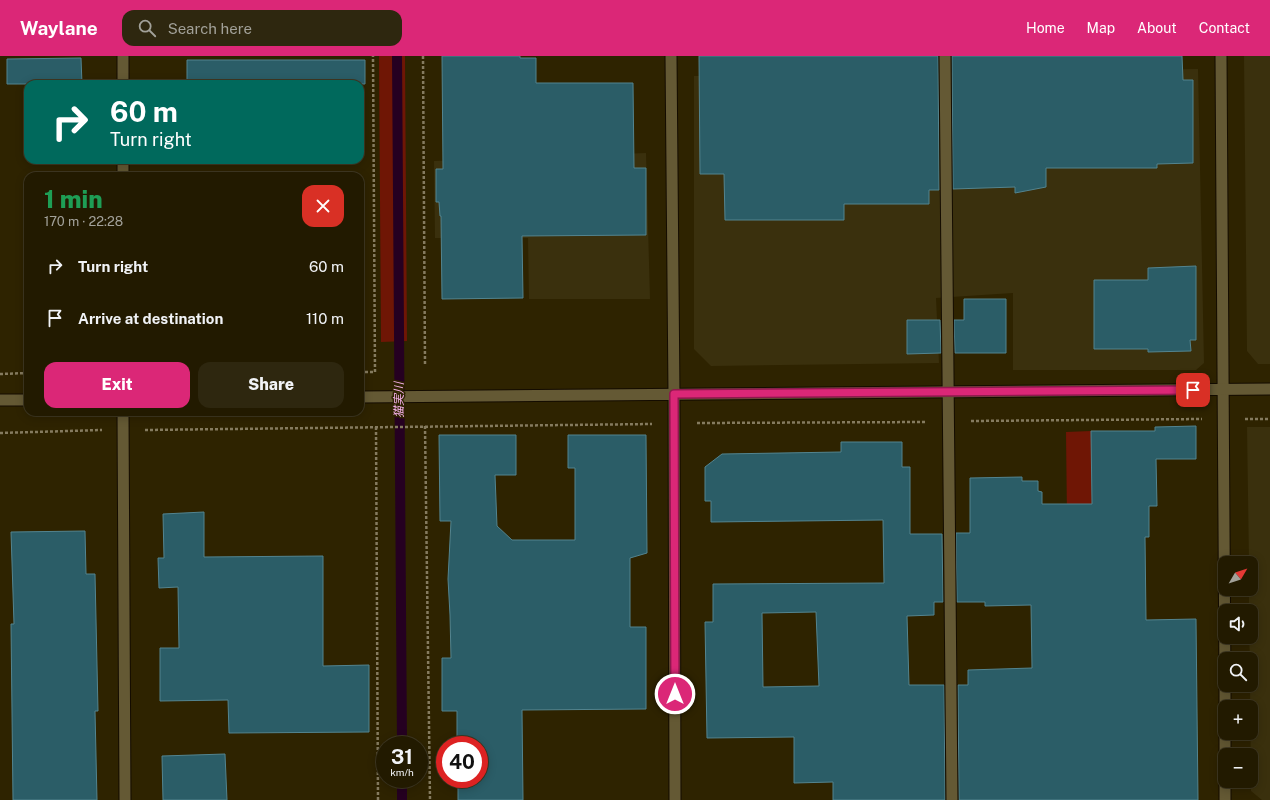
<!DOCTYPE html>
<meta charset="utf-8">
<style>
:root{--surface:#221a00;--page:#2e270f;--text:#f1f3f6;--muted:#a2a199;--line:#3f3822;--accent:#db2777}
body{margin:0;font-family:"Public Sans","Noto Sans JP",sans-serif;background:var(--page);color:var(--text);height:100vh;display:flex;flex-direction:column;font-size:15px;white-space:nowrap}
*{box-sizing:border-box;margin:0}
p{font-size:13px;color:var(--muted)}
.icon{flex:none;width:22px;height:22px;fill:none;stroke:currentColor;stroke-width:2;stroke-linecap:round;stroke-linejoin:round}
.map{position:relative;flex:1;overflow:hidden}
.details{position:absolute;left:24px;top:116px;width:340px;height:244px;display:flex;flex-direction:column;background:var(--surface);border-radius:12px;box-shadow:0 2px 10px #0003,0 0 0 1px var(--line)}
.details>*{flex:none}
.guide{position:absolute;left:24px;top:24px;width:340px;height:84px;border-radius:12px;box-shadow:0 2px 10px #0003,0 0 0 1px var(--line);background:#00695c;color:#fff;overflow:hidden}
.needle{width:26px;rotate:51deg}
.fabs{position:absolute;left:1218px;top:500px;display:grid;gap:8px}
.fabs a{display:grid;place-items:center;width:40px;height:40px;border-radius:8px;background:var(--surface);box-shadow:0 2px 10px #0003,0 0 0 1px var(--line);font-size:20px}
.speed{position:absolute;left:376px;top:680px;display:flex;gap:8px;font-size:20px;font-weight:700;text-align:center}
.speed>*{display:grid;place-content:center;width:52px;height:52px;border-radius:50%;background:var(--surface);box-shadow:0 2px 10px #0003,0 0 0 1px var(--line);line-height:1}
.speed small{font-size:10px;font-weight:400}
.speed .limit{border:6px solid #d22;background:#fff;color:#111}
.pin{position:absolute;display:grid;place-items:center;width:34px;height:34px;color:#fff;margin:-17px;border-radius:8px;box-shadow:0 2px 6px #0006}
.me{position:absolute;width:44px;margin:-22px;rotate:0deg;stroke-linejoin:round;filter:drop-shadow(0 0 3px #0008)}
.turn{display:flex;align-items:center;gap:14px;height:84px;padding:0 20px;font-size:18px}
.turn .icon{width:52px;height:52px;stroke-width:2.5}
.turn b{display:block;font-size:28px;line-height:34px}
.round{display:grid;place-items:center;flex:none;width:42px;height:42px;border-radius:12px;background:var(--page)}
.head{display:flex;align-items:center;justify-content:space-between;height:68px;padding:0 20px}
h1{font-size:24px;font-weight:800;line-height:30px;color:#1e9e55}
.cta{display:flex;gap:8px;margin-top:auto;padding:8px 20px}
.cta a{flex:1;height:46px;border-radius:12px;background:var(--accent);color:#fff;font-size:16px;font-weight:800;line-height:46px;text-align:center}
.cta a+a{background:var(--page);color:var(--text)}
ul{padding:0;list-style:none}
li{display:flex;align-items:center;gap:12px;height:52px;padding:0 20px}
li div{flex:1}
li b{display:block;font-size:15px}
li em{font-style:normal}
header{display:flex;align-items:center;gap:24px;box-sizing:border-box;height:56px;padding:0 20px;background:var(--accent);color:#fff}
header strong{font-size:19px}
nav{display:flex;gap:22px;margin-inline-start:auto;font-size:14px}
.search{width:280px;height:36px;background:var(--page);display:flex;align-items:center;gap:10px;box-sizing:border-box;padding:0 14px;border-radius:12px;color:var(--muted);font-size:15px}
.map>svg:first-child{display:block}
.built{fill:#3a300d}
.green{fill:#6f1605}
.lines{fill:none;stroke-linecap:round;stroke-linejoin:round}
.stream{stroke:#250021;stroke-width:10}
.building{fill:#2b5d67;stroke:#53848f;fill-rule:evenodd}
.pedestrian-casing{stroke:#140c00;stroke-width:13}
.minor-casing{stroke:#140c00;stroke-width:13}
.tertiary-casing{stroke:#140c00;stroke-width:13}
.path{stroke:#857b5f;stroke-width:2.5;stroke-dasharray:3 2;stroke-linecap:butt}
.pedestrian{stroke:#645934;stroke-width:11}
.minor{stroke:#645934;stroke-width:11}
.tertiary{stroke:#645934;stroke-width:11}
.route-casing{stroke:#8e194d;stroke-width:10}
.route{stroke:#db2777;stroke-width:7}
.labels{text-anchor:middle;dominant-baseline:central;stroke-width:3;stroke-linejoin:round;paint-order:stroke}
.water-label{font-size:12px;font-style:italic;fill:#f5b0e9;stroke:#2e2300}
</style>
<header>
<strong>Waylane</strong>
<div class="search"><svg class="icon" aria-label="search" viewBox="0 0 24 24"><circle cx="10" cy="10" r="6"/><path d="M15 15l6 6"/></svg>Search here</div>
<nav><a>Home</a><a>Map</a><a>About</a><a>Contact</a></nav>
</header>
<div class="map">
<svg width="1270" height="744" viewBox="0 0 1270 744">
<rect width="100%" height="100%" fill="#2e2300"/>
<!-- built -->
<path class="built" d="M 1244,0 L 1270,0 L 1270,308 L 1258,308 L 1247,295 Z
M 1198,13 L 1204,307 L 1196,314 L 1013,314 L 1013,237 L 936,242 L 939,307 L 711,310 L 694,293 L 694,20 Z
M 646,97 L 650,243 L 529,243 L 528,182 L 435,182 L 434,105 Z
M 1247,371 L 1270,371 L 1270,744 L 1262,744 L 1251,735 L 1250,629 L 1251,629 L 1251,603 L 1250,603 L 1249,581 L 1251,581 L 1251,555 L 1249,555 L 1249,533 L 1251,533 L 1251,507 L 1249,507 Z"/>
<!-- green -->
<path class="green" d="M 379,0 L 405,0 L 407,285 L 381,286 Z
M 1091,375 L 1093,549 L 1068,549 L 1066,376 Z"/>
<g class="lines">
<!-- stream -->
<path class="stream" d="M 397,0 L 402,689
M 402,723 L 402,744"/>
</g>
<!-- building -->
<path class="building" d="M 442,0 L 520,0 L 520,2 L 536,2 L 536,27 L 633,27 L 634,112 L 646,112 L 646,179 L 522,180 L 523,242 L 442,243 L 441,160 L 440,160 L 439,146 L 436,146 L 436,113 L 443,113 Z
M 699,0 L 938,0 L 939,134 L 929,134 L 929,148 L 844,148 L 844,164 L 725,164 L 724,118 L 700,118 Z
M 952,0 L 1182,0 L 1183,24 L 1193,24 L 1193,107 L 1157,108 L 1157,112 L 1046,112 L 1046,131 L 1015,137 L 1015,131 L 953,133 Z
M 81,2 L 82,28 L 7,28 L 7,3 Z
M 187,4 L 365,4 L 365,28 L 187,28 Z
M 1196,210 L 1196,284 L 1190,284 L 1191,295 L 1148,296 L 1148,293 L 1094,293 L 1094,224 L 1148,224 L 1148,212 Z
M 964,243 L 1006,243 L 1006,297 L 955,297 L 954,264 L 964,264 Z
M 907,264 L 940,264 L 941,297 L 907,298 Z
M 1196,370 L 1196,403 L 1156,403 L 1157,450 L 1149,450 L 1149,481 L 1145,481 L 1146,564 L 1196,563 L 1198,744 L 959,744 L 958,629 L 968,629 L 968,614 L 1032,612 L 1031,549 L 985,550 L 985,546 L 957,546 L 956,477 L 970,477 L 970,422 L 1022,421 L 1022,425 L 1038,425 L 1038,435 L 1042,436 L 1042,448 L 1092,448 L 1091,375 L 1155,375 L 1155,371 Z
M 439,379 L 516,379 L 516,419 L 495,419 L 497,470 L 512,484 L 575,484 L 575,412 L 568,412 L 568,379 L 646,379 L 647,497 L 630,502 L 630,571 L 646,571 L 646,653 L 522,654 L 523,744 L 458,744 L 458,723 L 479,723 L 479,689 L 457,689 L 457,655 L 442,655 L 442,602 L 451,602 L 450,559 L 448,523 L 451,465 L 440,465 Z
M 841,386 L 902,386 L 902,411 L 910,411 L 910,478 L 942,478 L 943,546 L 934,546 L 934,559 L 907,560 L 909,629 L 944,629 L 945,744 L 833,744 L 833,726 L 794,727 L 794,681 L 707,682 L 705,566 L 713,566 L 713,528 L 884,527 L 883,464 L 711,466 L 711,445 L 705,445 L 705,411 L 722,398 L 841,396 ZM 816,556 L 819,630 L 763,631 L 762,557 Z
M 204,456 L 204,501 L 323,500 L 323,610 L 369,609 L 369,676 L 229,677 L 228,644 L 160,645 L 160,592 L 179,592 L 178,531 L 159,532 L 158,502 L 164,502 L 163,458 Z
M 85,475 L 86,518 L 95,518 L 98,655 L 95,655 L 97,744 L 13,744 L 11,568 L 14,568 L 11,476 Z
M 225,698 L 227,744 L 163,744 L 162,700 Z"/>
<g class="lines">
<!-- pedestrian casing -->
<g class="pedestrian-casing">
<path id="pedestrian" d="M 945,0 L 952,744"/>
</g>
<!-- minor casing -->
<g class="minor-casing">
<path id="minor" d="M 123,0 L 123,28
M 671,0 L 674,338
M 1221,0 L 1225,628
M 123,104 L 123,120
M 123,356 L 125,744
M 1225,629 L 1225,651
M 1225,677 L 1225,699
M 1225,725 L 1225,744"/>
</g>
<!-- tertiary casing -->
<g class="tertiary-casing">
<path id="tertiary" d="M 674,338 L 675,744
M 360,341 L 1270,333
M 0,344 L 28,344"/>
</g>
<!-- path -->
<path class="path" d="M 423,0 L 425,308
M 360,316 L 375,316 L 373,0
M 0,318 L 28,317
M 1245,363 L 1270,363
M 971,365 L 1202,363
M 697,367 L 926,366
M 425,370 L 430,744
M 376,371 L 378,744
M 145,374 L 652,368
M 0,377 L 102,374"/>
<!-- pedestrian -->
<use href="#pedestrian" class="pedestrian"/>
<!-- minor -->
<use href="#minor" class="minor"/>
<!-- tertiary -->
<use href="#tertiary" class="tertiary"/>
</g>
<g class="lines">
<!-- route casing -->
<g class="route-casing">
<path id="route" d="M 675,638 L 674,338 L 1193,334"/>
</g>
<!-- route -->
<use href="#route" class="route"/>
</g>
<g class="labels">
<!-- water labels -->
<g class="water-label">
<text transform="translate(399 344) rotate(-90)">猫実川</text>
</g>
</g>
</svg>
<div class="fabs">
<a><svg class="needle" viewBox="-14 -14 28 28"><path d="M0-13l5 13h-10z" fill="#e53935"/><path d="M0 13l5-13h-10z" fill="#a2a199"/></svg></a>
<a><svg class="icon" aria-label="sound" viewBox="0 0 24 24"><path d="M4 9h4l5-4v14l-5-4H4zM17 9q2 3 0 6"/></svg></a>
<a><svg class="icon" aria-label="search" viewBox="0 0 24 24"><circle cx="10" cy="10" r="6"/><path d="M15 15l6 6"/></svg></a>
<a>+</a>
<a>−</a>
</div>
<div class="speed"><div>31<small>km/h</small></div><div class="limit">40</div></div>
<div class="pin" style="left:1193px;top:334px;background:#d93025"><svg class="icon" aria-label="arrive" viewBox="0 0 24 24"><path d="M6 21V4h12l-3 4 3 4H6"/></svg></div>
<svg class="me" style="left:675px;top:638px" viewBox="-20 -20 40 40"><circle r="17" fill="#db2777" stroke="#fff" stroke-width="3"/><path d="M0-11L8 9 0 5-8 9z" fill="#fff"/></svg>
<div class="guide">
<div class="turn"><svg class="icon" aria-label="right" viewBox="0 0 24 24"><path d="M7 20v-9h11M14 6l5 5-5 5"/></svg><div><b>60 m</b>Turn right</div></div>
</div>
<section class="details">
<div class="head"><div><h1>1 min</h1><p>170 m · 22:28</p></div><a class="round" style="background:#d93025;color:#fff"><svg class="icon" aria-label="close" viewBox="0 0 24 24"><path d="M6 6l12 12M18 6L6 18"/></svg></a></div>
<ul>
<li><svg class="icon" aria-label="right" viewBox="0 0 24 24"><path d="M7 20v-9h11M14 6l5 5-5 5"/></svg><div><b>Turn right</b></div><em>60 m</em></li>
<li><svg class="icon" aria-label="arrive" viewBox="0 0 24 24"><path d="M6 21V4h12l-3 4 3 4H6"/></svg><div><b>Arrive at destination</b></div><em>110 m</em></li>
</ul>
<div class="cta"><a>Exit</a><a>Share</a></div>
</section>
</div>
